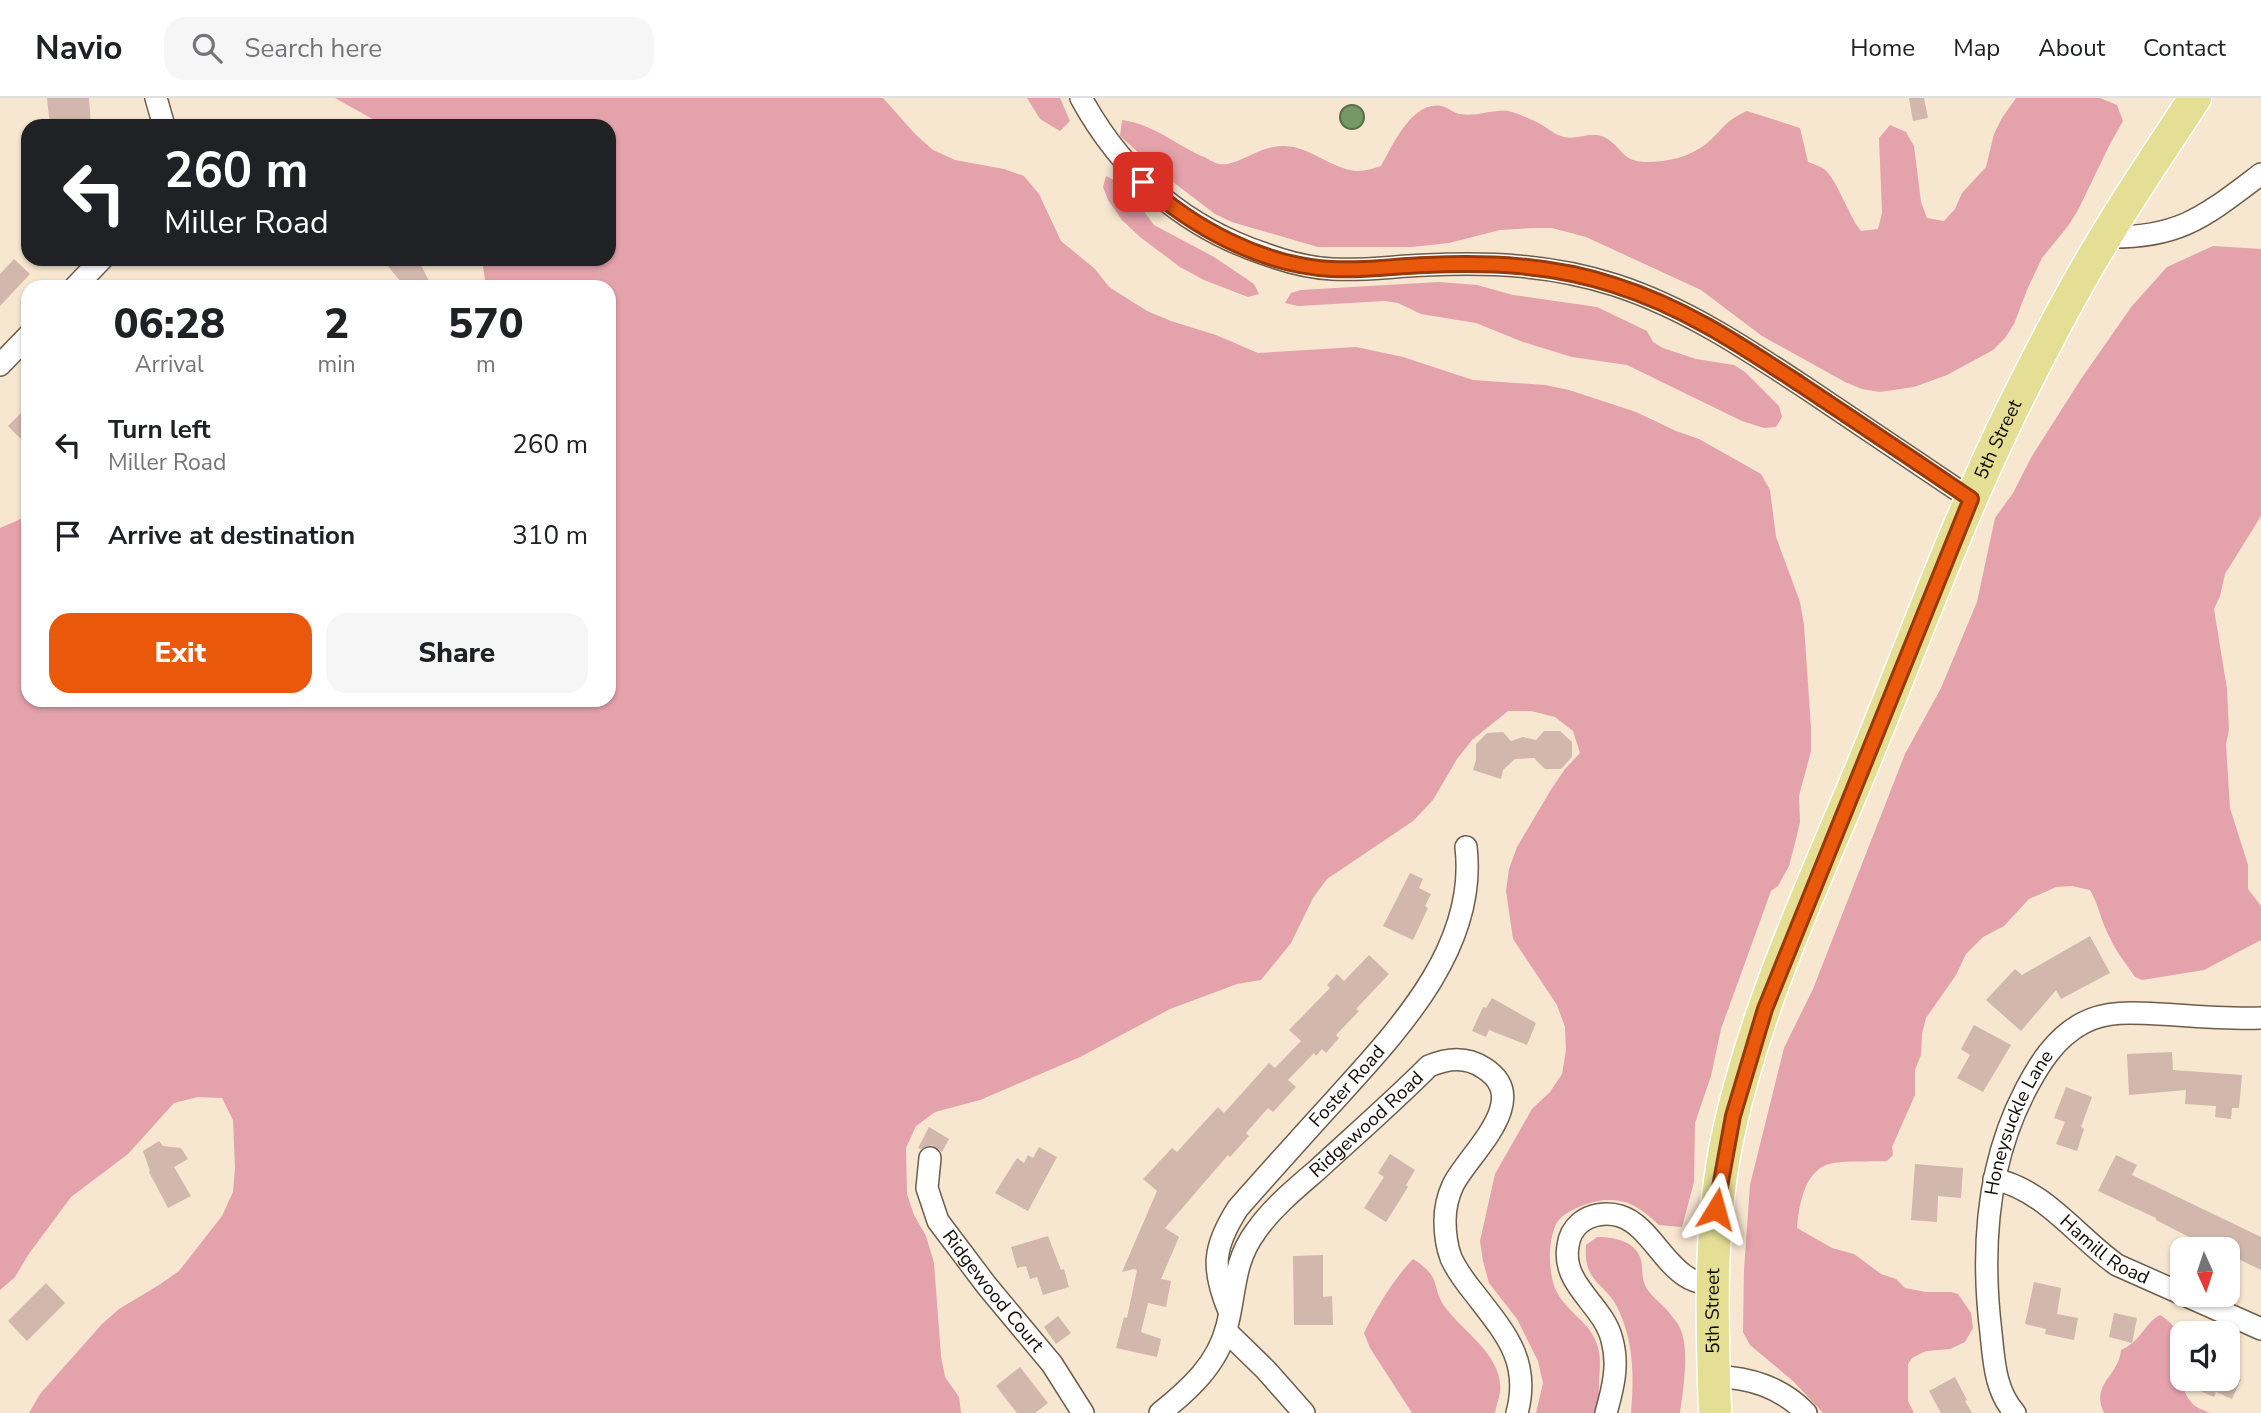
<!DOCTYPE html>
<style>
:root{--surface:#fff;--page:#f6f6f6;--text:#202124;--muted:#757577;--line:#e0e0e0;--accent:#ea580c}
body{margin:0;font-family:"Nunito Sans",sans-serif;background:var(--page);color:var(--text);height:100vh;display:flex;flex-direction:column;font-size:26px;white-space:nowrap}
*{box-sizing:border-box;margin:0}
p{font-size:23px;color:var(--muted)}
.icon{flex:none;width:38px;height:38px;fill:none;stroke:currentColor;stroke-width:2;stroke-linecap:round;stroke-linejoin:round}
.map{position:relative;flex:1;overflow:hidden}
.panel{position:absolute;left:21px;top:182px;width:595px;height:427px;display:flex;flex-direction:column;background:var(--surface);border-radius:21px;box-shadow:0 2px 5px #0004}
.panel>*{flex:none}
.hud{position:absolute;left:21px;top:21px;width:595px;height:147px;border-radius:21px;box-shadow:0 2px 5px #0004;background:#202124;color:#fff;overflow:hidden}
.needle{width:46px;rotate:177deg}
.fabs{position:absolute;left:2170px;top:1139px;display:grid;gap:14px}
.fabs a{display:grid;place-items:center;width:70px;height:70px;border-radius:14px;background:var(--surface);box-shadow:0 2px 5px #0004;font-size:35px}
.pin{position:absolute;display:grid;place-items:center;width:60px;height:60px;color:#fff;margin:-30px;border-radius:14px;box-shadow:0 4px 10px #0006}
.me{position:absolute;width:77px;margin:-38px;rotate:8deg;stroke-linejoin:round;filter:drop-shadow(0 0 5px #0008)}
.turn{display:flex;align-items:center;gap:24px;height:147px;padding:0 28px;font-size:32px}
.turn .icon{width:91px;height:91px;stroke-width:2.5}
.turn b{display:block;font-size:49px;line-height:60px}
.eta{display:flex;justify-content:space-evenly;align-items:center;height:119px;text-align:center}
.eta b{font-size:42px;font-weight:800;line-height:49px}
.action{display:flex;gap:14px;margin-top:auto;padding:14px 28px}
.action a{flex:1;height:80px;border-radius:21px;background:var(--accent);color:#fff;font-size:28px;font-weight:800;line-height:80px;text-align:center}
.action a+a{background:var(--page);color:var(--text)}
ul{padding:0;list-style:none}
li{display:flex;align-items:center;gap:21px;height:91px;padding:0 28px}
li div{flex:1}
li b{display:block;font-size:26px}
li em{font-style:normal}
header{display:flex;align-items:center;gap:42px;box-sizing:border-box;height:98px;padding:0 35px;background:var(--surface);border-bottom:2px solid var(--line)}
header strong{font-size:33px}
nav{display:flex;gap:38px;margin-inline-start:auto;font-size:24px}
.search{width:490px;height:63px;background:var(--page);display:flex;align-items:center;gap:18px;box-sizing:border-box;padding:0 24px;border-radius:21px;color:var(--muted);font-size:26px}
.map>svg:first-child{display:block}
.green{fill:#e4a2ab}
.water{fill:#769866;stroke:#586e49;stroke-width:2}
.building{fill:#d2b7ac}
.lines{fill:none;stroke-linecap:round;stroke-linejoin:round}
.minor-casing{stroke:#6d5e4c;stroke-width:24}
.primary-casing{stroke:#fff;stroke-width:35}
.minor{stroke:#fff;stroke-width:21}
.primary{stroke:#e4df94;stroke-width:32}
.route-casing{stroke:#983908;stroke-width:18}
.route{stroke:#ea580c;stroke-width:12}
.labels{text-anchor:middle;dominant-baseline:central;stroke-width:5;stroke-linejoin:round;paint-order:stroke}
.street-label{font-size:19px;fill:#110b05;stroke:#fff4e7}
</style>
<header>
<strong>Navio</strong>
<div class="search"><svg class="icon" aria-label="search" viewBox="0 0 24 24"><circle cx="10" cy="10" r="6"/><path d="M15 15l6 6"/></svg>Search here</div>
<nav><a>Home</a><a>Map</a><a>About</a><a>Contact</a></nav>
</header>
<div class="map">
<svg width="2261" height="1315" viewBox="0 0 2261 1315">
<rect width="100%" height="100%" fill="#f7e6d0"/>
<!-- green -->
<path class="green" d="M 335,0 L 883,0 L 916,37 L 933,52 L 955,62 L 1004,71 L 1024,78 L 1039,96 L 1061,143 L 1095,171 L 1109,189 L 1147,213 L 1171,223 L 1216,237 L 1258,255 L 1356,249 L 1403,259 L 1473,282 L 1545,287 L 1569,292 L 1636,314 L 1676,333 L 1699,341 L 1761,376 L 1770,392 L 1776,439 L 1800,504 L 1804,527 L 1811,630 L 1811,653 L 1799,698 L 1800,724 L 1795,745 L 1789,768 L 1778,788 L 1771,793 L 1721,931 L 1711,978 L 1695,1025 L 1694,1084 L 1682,1129 L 1659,1127 C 1644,1113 1630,1101 1608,1102 C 1593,1102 1564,1112 1556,1126 C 1548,1144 1548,1172 1555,1190 C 1564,1213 1589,1222 1597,1246 C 1602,1261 1599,1273 1599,1288 C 1598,1297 1601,1306 1598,1315 L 1536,1315 L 1543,1285 L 1538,1263 L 1517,1221 L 1489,1185 L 1483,1163 L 1480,1143 L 1495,1076 L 1532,1011 L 1550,994 L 1562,976 L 1566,952 L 1565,929 L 1557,907 L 1513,841 L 1506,793 L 1509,771 L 1517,749 L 1552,690 L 1565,671 L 1580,655 L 1573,633 L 1555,619 L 1531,613 L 1508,613 L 1472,642 L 1457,661 L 1433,702 L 1413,723 L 1327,781 L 1313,800 L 1291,845 L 1261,882 L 1237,886 L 1170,911 L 1080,959 L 980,1002 L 935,1014 L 916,1028 L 906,1050 L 907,1096 L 914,1117 L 926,1138 L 934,1165 L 941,1258 L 945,1279 L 959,1299 L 961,1315 L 29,1315 L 40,1296 L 102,1226 L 119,1211 L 159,1187 L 179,1173 L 222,1118 L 233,1094 L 235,1070 L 233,1022 L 222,1000 L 198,999 L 174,1005 L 128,1056 L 71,1099 L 28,1157 L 15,1179 L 0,1192 L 0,430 L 23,420 L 28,421 L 28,602 L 609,602 L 609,189 L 486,189 L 482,161 L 609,161 L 609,28 L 385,28 Z
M 1027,0 L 1060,0 L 1070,23 L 1060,33 L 1040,21 Z
M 2016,0 L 2100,0 L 2117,7 L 2123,23 L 2110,46 L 2078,112 L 2068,128 L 2042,160 L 2027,192 L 2014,226 L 2005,240 L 1993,252 L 1947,277 L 1914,289 L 1880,294 L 1862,291 L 1845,284 L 1762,238 L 1701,192 L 1586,139 L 1552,130 L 1534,130 L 1500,132 L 1449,145 L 1412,149 L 1318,149 L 1232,124 L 1215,116 L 1160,74 L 1120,38 L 1122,22 C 1153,26 1176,47 1204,59 C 1208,61 1214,65 1219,66 C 1238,69 1258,47 1285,48 C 1309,49 1327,67 1350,72 C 1360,75 1371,71 1381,68 C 1393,47 1412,3 1441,8 C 1448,9 1453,15 1460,16 C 1477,19 1491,11 1508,13 C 1518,15 1533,22 1542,27 C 1549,31 1554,36 1561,38 C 1577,44 1590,31 1606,40 C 1624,51 1621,63 1646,64 C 1668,64 1689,59 1706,46 C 1723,32 1724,23 1747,13 L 1800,30 L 1808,64 C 1813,66 1820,68 1824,71 C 1837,81 1848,117 1861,133 L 1878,131 L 1882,115 L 1879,40 L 1890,27 L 1906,34 L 1914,48 L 1921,104 L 1927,120 L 1944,123 L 1955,111 L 1962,95 L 1986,69 L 1994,36 L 2002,20 Z
M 1106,78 L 1125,88 L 1154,127 L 1214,159 L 1254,186 L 1259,196 L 1248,199 L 1204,182 L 1180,169 L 1140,139 L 1122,122 L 1108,102 L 1103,89 Z
M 2213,148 L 2261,151 L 2261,418 L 2225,476 L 2220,498 L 2214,511 L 2227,591 L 2229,632 L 2226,646 L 2230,710 L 2248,767 L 2248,791 L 2261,808 L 2261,842 L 2204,872 L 2142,882 L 2135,879 C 2127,867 2116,854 2110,840 C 2101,824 2099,807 2090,792 L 2072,788 L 2056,789 L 2029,801 L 2004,828 L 1983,839 L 1966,856 L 1956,877 L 1926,920 L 1922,936 L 1921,957 L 1915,972 L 1915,997 L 1892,1049 L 1893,1057 L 1887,1063 C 1873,1064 1837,1062 1826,1067 C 1803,1077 1799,1109 1797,1130 L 1832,1150 L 1854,1156 L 1881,1176 L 1896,1181 L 1905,1190 L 1926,1194 L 1951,1194 L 1958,1196 L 1971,1215 L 1973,1230 L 1965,1244 L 1950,1251 L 1926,1253 L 1912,1260 L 1908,1266 L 1908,1303 L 1914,1315 L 1823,1315 L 1793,1283 L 1750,1247 L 1743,1234 L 1744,1172 L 1750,1087 L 1784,950 L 1813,891 L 1905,656 L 1941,590 L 1977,504 L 1995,420 L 2013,395 L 2032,358 L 2081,281 L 2132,208 L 2167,169 Z
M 1439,184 L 1477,187 L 1513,197 L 1597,209 L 1647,233 L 1653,244 L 1663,250 L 1696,261 L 1734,267 L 1745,274 L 1779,308 L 1782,319 L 1776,329 L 1764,330 L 1742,323 L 1627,267 L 1572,259 L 1523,244 L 1476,225 L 1421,216 L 1398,205 L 1385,203 L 1298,208 L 1285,205 L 1291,195 L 1301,192 Z
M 1597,1139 C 1614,1139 1636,1143 1641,1162 C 1643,1171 1641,1180 1646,1189 C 1651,1199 1664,1207 1671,1217 C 1675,1222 1680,1228 1682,1235 C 1689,1256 1683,1293 1680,1315 L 1631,1315 C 1634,1279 1634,1246 1619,1213 C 1607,1184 1583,1187 1586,1147 Z
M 1413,1161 C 1443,1180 1430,1187 1445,1209 C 1463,1234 1504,1258 1500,1294 C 1499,1301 1496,1308 1495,1315 L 1412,1315 L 1370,1250 L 1364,1235 C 1377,1209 1393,1182 1413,1161 Z
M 2160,1217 C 2201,1242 2168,1277 2191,1304 C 2195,1310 2204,1312 2210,1315 L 2104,1315 C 2090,1286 2119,1278 2121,1252 C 2142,1243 2145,1224 2160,1217 Z"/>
<!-- water -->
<path class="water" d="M1340 19a12 12 0 1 1 24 0a12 12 0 1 1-24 0Z"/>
<!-- building -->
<path class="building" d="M 47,0 L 89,0 L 91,28 L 50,28 Z
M 1909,0 L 1924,0 L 1928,20 L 1913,23 Z
M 14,161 L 30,176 L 0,208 L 0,176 Z
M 382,161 L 418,161 L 432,189 L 405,189 Z
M 28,308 L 28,348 L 8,328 Z
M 1544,633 L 1560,633 L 1572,644 L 1572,659 L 1561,671 L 1545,671 L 1534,660 L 1515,661 L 1503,672 L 1501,681 L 1473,672 L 1476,662 L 1476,646 L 1487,635 L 1503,634 L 1511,643 L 1523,639 L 1536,642 Z
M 1410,775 L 1423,781 L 1419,790 L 1431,796 L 1425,808 L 1428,810 L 1413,842 L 1383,828 Z
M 2090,838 L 2110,875 L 2061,901 L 2056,892 L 2021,933 L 1986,902 L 2015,871 L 2022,877 Z
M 1369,857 L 1389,876 L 1356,911 L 1359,913 L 1336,937 L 1339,940 L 1326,955 L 1322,951 L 1316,958 L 1314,955 L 1288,982 L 1296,989 L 1273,1014 L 1268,1010 L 1246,1035 L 1249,1038 L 1230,1059 L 1228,1057 L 1165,1130 L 1179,1139 L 1161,1181 L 1171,1183 L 1166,1209 L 1148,1205 L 1141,1234 L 1161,1241 L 1157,1259 L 1116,1250 L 1124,1219 L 1127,1220 L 1137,1172 L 1134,1171 L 1122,1174 L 1157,1093 L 1143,1081 L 1172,1050 L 1177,1054 L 1218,1009 L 1224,1015 L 1269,965 L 1275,970 L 1301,943 L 1289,932 L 1330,890 L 1327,887 L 1337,876 L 1344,883 Z
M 1492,900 L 1536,925 L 1527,947 L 1489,932 L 1486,939 L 1472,933 L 1483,909 L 1486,910 Z
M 1974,927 L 2011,947 L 1983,994 L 1957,980 L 1970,957 L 1961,951 Z
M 2172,954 L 2173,972 L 2242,977 L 2239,1010 L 2232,1010 L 2231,1021 L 2215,1019 L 2216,1008 L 2185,1006 L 2186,992 L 2129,997 L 2127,956 Z
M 2066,989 L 2092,999 L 2081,1029 L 2084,1031 L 2077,1053 L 2056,1046 L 2065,1024 L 2054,1020 Z
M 929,1029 L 949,1041 L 942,1054 L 932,1047 L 921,1051 L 918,1050 Z
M 159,1043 L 163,1048 L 181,1050 L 188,1061 L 174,1069 L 191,1098 L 168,1110 L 149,1074 L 150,1073 L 143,1053 Z
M 1039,1049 L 1057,1059 L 1028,1113 L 995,1095 L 1017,1060 L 1024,1065 L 1028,1057 L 1033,1060 Z
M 1390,1056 L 1415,1072 L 1406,1087 L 1408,1089 L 1386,1124 L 1364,1110 L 1384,1079 L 1378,1075 Z
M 2116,1057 L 2137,1067 L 2132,1077 L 2261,1139 L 2261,1172 L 2228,1156 L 2228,1152 L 2217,1152 L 2199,1143 L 2199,1144 L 2156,1122 L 2156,1120 L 2098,1093 Z
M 1915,1066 L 1963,1070 L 1961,1100 L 1938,1098 L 1937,1124 L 1911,1122 Z
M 1048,1138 L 1061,1172 L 1064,1171 L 1069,1189 L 1043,1197 L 1037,1179 L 1030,1181 L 1026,1168 L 1017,1170 L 1011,1149 Z
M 1323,1157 L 1323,1199 L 1332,1198 L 1333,1227 L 1294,1227 L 1293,1158 Z
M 2034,1184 L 2061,1190 L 2057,1216 L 2078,1220 L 2074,1242 L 2045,1236 L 2046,1231 L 2025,1226 Z
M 46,1185 L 65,1205 L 27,1243 L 8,1223 Z
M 2114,1215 L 2137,1220 L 2132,1245 L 2109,1239 Z
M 1058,1218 L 1071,1235 L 1056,1246 L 1044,1229 Z
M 1020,1269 L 1048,1305 L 1035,1315 L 1017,1315 L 996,1288 Z
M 1955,1279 L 1967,1302 L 1965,1303 L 1972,1315 L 1941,1315 L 1929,1293 Z
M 2173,1281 L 2241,1281 L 2232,1301 L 2216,1294 L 2214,1299 Z"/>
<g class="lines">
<!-- minor casing -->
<g class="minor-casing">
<g id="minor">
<path d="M 156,0 L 164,28"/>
<path d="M 1081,0 C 1122,75 1184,129 1265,156 C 1287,164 1310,170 1332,171 C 1364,173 1395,168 1427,167 C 1491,164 1553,167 1615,187 C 1686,210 1747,251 1809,292 C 1863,328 1917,365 1971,401"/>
<path d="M 2104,139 C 2179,141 2204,119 2261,76"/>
<path d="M 75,189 L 102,161"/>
<path d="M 0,267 L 28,238"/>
<path id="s1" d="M 930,1060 L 927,1090 L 938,1123 L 987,1188 L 1052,1266 L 1083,1315"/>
<path id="s2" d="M 1994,1081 C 2045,1092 2076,1138 2117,1167 L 2261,1231"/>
<path id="s3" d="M 1229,1213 C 1211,1170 1213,1149 1238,1110 C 1270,1074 1302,1038 1335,1002 C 1397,933 1478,850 1466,749"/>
<path d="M 1226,1233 L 1266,1272 L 1304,1315"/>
<path d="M 1714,1279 C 1747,1278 1783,1290 1806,1315"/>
<path id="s4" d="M 1160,1315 C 1189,1292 1218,1266 1227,1228 C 1236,1193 1233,1164 1256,1133 C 1272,1110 1295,1091 1316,1073 C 1354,1038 1393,1004 1429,968 C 1448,960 1466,958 1484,970 C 1534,1002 1469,1055 1453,1087 C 1448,1098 1445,1111 1445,1123 C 1445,1135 1447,1149 1451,1160 C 1457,1173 1466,1185 1475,1196 C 1505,1235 1531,1263 1517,1315"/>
<path d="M 1606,1315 C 1613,1290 1619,1267 1612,1242 C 1604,1207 1561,1187 1568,1148 C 1569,1139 1573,1131 1580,1125 C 1591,1116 1607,1114 1620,1118 C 1647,1126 1663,1165 1687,1179 C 1694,1184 1704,1185 1712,1187"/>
<path id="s5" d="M 2015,1315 C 1995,1293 1994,1263 1991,1235 C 1981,1152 1986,1068 2025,993 C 2039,966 2055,940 2083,925 C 2111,910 2145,916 2176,917 C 2204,919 2233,921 2261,920"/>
</g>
</g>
<!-- primary casing -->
<g class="primary-casing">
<g id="primary">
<path id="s6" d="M 1715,1315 C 1712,1227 1709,1139 1725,1052 C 1751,919 1810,794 1862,669 C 1910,553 1953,434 2008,320 C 2038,259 2070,196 2106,138 C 2134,91 2165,46 2195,0"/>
</g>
</g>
<!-- minor -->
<use href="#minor" class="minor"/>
<!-- primary -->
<use href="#primary" class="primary"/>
</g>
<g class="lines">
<!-- route casing -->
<g class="route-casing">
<path id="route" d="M 1143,84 C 1193,130 1262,167 1331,171 C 1363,173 1395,168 1426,167 C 1491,164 1552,167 1614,187 C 1684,209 1739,246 1800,286 C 1857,324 1914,362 1971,401 L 1765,911 L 1733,1018 L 1716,1111"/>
</g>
<!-- route -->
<use href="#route" class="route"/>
</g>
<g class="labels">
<!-- street labels -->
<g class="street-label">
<text stroke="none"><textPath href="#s6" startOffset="1026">5th Street</textPath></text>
<text stroke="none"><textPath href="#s3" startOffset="273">Foster Road</textPath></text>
<text stroke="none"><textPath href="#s4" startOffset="366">Ridgewood Road</textPath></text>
<text stroke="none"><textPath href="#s5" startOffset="301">Honeysuckle Lane</textPath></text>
<text stroke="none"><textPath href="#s2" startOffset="133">Hamill Road</textPath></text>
<text stroke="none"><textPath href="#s1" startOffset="154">Ridgewood Court</textPath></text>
<text stroke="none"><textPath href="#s6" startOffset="102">5th Street</textPath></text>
</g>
</g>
</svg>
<div class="fabs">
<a><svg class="needle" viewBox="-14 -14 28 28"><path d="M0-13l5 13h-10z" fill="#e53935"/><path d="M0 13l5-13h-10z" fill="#757577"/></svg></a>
<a><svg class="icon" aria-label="sound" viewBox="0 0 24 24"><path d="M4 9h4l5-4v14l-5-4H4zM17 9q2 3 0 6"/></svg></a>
</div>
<div class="pin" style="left:1143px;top:84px;background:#d93025"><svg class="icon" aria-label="arrive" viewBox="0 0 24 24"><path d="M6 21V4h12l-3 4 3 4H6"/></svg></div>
<svg class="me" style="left:1716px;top:1111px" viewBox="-20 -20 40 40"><path d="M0-17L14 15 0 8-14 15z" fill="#ea580c" stroke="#fff" stroke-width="4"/></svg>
<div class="hud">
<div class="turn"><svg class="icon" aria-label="left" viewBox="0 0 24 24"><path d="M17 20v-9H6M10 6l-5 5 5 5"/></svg><div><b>260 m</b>Miller Road</div></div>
</div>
<section class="panel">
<div class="eta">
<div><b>06:28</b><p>Arrival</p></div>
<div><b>2</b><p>min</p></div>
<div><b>570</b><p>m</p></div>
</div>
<ul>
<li><svg class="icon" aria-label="left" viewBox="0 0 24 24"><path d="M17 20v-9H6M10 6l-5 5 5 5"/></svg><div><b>Turn left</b><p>Miller Road</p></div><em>260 m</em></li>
<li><svg class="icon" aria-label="arrive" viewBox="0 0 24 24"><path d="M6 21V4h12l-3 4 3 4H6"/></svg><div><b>Arrive at destination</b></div><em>310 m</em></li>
</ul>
<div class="action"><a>Exit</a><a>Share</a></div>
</section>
</div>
